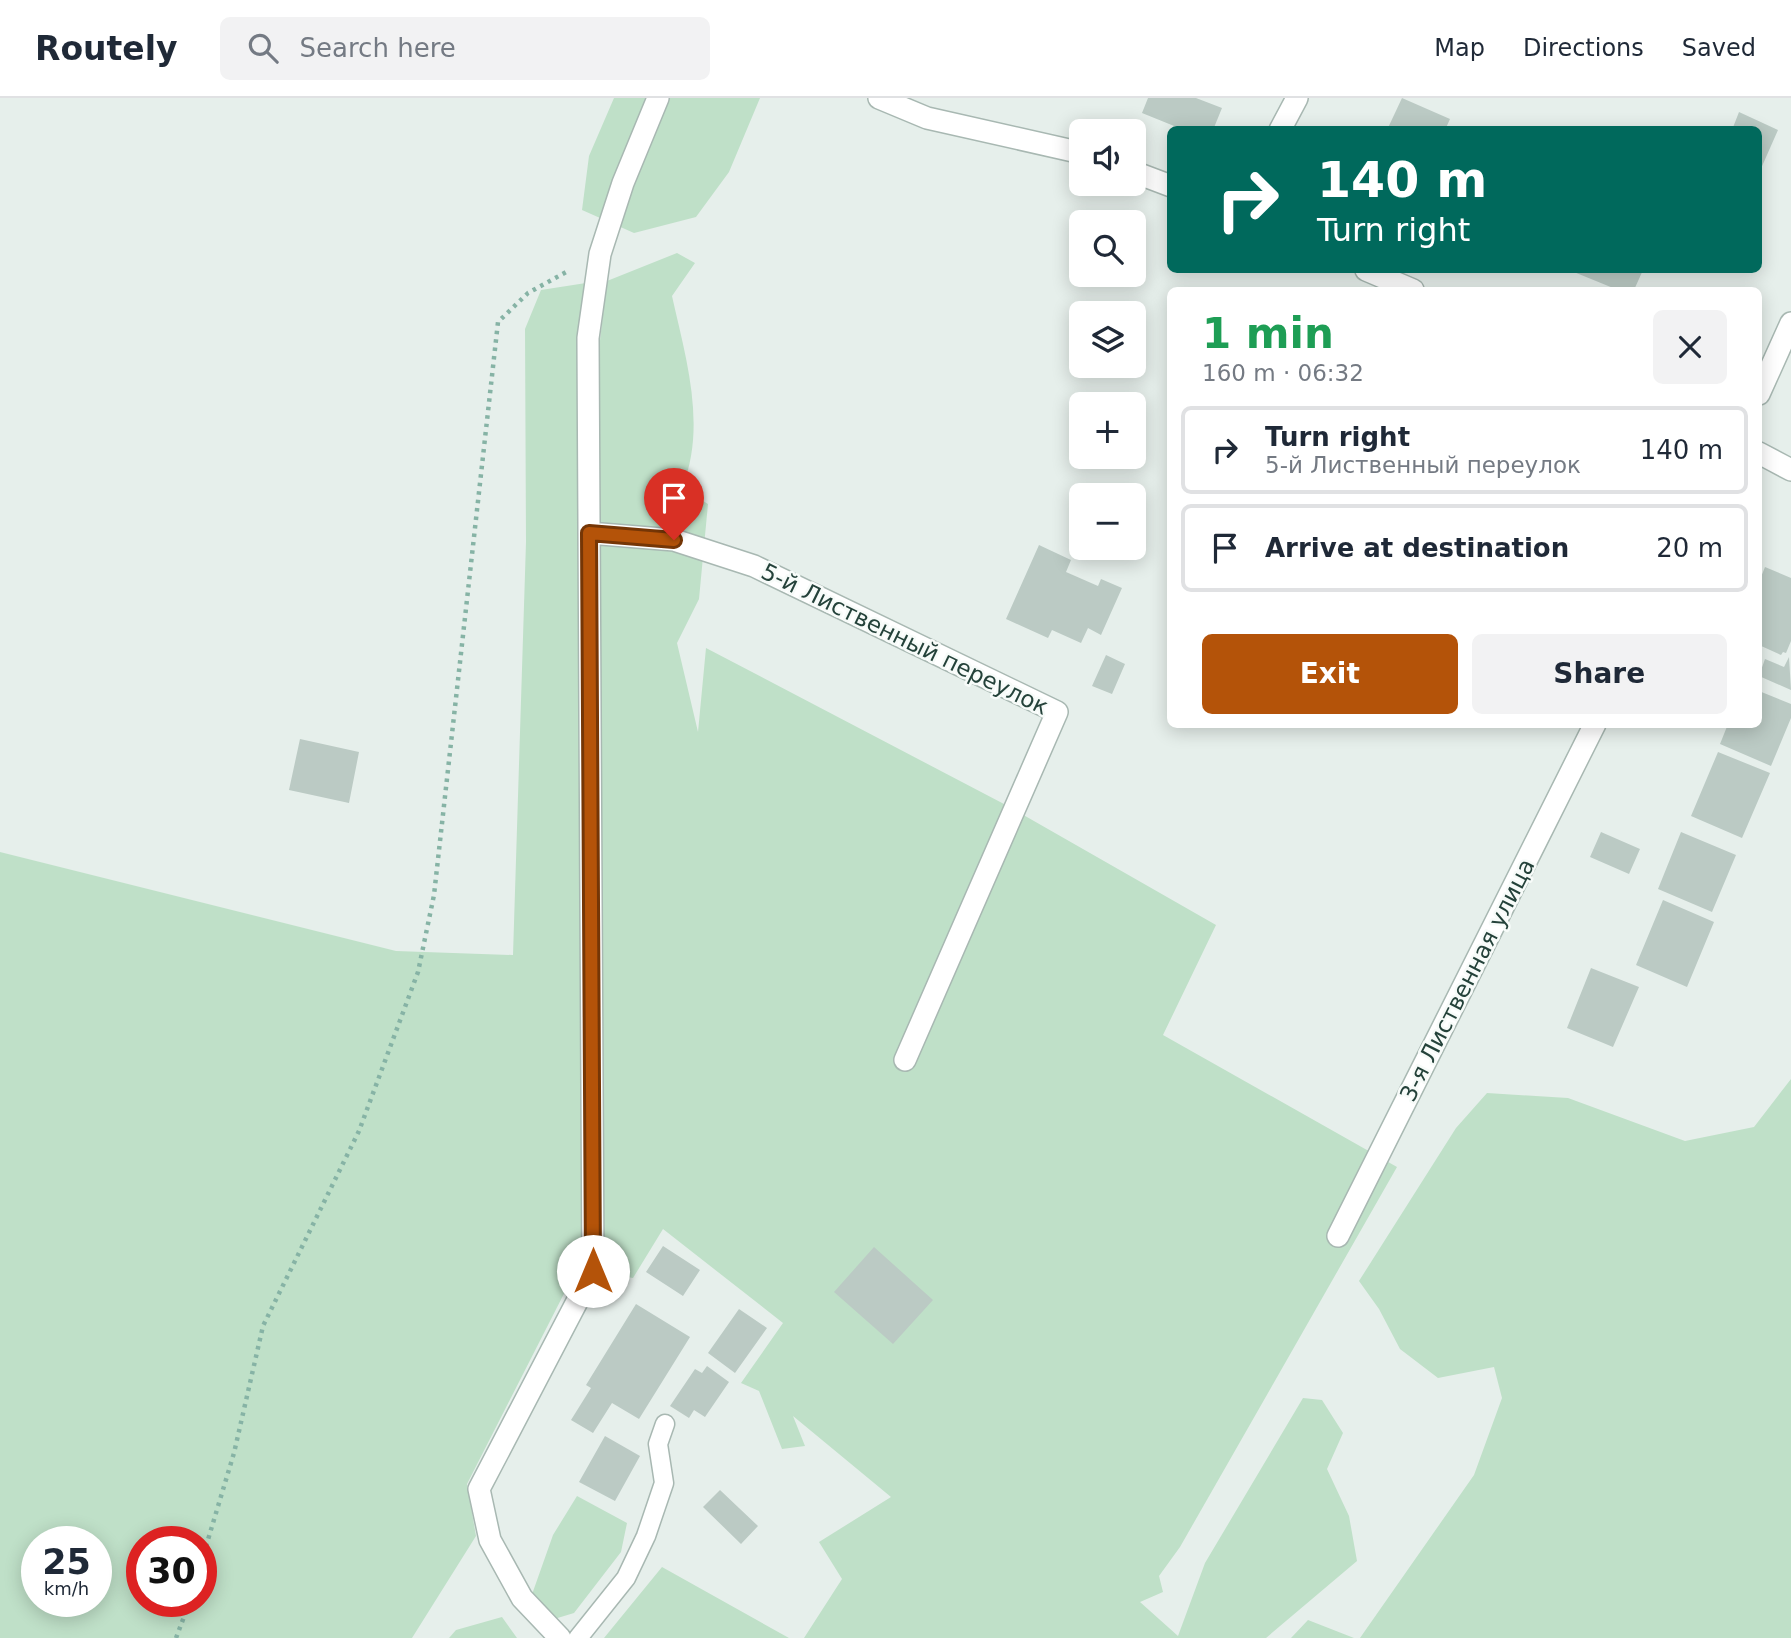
<!DOCTYPE html>
<meta charset="utf-8">
<style>
:root{--surface:#fff;--page:#f2f2f3;--text:#1f2937;--muted:#747a83;--line:#e0e1e3;--accent:#b45309}
body{margin:0;font-family:"DejaVu Sans",sans-serif;background:var(--page);color:var(--text);height:100vh;display:flex;flex-direction:column;font-size:26px;white-space:nowrap}
*{box-sizing:border-box;margin:0}
p{font-size:23px;color:var(--muted)}
.icon{flex:none;width:38px;height:38px;fill:none;stroke:currentColor;stroke-width:2;stroke-linecap:round;stroke-linejoin:round}
.map{position:relative;flex:1;overflow:hidden}
.side{position:absolute;left:1167px;top:189px;width:595px;height:441px;display:flex;flex-direction:column;background:var(--surface);border-radius:10px;box-shadow:0 4px 18px #0003}
.side>*{flex:none}
.hud{position:absolute;left:1167px;top:28px;width:595px;height:147px;border-radius:10px;box-shadow:0 4px 18px #0003;background:#00695c;color:#fff;overflow:hidden}
.tools{position:absolute;left:1069px;top:21px;display:grid;gap:14px}
.tools a{display:grid;place-items:center;width:77px;height:77px;border-radius:10px;background:var(--surface);box-shadow:0 4px 18px #0003;font-size:35px}
.speed{position:absolute;left:21px;top:1428px;display:flex;gap:14px;font-size:35px;font-weight:700;text-align:center}
.speed>*{display:grid;place-content:center;width:91px;height:91px;border-radius:50%;background:var(--surface);box-shadow:0 4px 18px #0003;line-height:1}
.speed small{font-size:18px;font-weight:400}
.speed .limit{border:10px solid #d22;background:#fff;color:#111}
.pin{position:absolute;display:grid;place-items:center;width:60px;height:60px;color:#fff;margin:-72px -30px;border-radius:50% 50% 50% 0;rotate:-45deg;box-shadow:0 0 7px #0007}
.pin .icon{rotate:45deg}
.me{position:absolute;width:77px;margin:-38px;rotate:0deg;stroke-linejoin:round;filter:drop-shadow(0 0 5px #0008)}
.turn{display:flex;align-items:center;gap:24px;height:147px;padding:0 35px;font-size:32px}
.turn .icon{width:91px;height:91px;stroke-width:2.5}
.turn b{display:block;font-size:49px;line-height:60px}
.round{display:grid;place-items:center;flex:none;width:74px;height:74px;border-radius:10px;background:var(--page)}
.overview{display:flex;align-items:center;justify-content:space-between;height:119px;padding:0 35px}
h1{font-size:42px;font-weight:700;line-height:52px;color:#1e9e55}
.primary-button{display:flex;gap:14px;margin-top:auto;padding:14px 35px}
.primary-button a{flex:1;height:80px;border-radius:10px;background:var(--accent);color:#fff;font-size:28px;font-weight:700;line-height:80px;text-align:center}
.primary-button a+a{background:var(--page);color:var(--text)}
ul{padding:0;list-style:none}
li{display:flex;align-items:center;gap:21px;height:88px;margin:0 14px 10px;padding:0 21px;border:4px solid var(--line);border-radius:10px}
li div{flex:1}
li b{display:block;font-size:26px}
li em{font-style:normal}
header{display:flex;align-items:center;gap:42px;box-sizing:border-box;height:98px;padding:0 35px;background:var(--surface);border-bottom:2px solid var(--line)}
header strong{font-size:33px}
nav{display:flex;gap:38px;margin-inline-start:auto;font-size:24px}
.search{width:490px;height:63px;background:var(--page);display:flex;align-items:center;gap:18px;box-sizing:border-box;padding:0 24px;border-radius:10px;color:var(--muted);font-size:26px}
.map>svg:first-child{display:block}
.green{fill:#bfe0c8;fill-rule:evenodd}
.building{fill:#bbcac4}
.lines{fill:none;stroke-linecap:round;stroke-linejoin:round}
.service-casing{stroke:#a8b8b2;stroke-width:21}
.minor-casing{stroke:#a8b8b2;stroke-width:24}
.path{stroke:#86b3a5;stroke-width:4.5;stroke-dasharray:3.5 5;stroke-linecap:butt}
.service{stroke:#fff;stroke-width:18}
.minor{stroke:#fff;stroke-width:21}
.route-casing{stroke:#753606;stroke-width:18}
.route{stroke:#b45309;stroke-width:12}
.labels{text-anchor:middle;dominant-baseline:central;stroke-width:5;stroke-linejoin:round;paint-order:stroke}
.street-label{font-size:23px;fill:#24423a;stroke:#f7fbf9}
</style>
<header>
<strong>Routely</strong>
<div class="search"><svg class="icon" aria-label="search" viewBox="0 0 24 24"><circle cx="10" cy="10" r="6"/><path d="M15 15l6 6"/></svg>Search here</div>
<nav><a>Map</a><a>Directions</a><a>Saved</a></nav>
</header>
<div class="map">
<svg width="1791" height="1540" viewBox="0 0 1791 1540">
<rect width="100%" height="100%" fill="#e6efeb"/>
<!-- green -->
<path class="green" d="M 614,0 L 760,0 L 729,74 L 696,119 L 634,135 L 582,112 L 589,58 Z
M 677,155 L 695,165 L 672,198 C 686,261 707,328 682,390 L 708,406 L 699,501 L 677,545 L 698,634 L 706,550 L 1004,706 L 1216,827 L 1163,937 L 1397,1069 L 1180,1449 L 1159,1478 L 1163,1494 L 1140,1504 L 1178,1538 L 1205,1465 L 1303,1300 L 1322,1302 L 1343,1335 L 1327,1371 L 1349,1418 L 1357,1463 L 1266,1540 L 804,1540 L 842,1481 L 819,1444 L 891,1399 L 793,1318 L 805,1348 L 782,1351 L 759,1293 L 741,1285 L 783,1225 L 663,1131 L 633,1180 L 611,1176 L 599,1169 L 598,259 L 607,183 Z
M 586,185 L 586,1124 L 582,1153 L 573,1178 L 467,1386 L 476,1438 L 412,1540 L 0,1540 L 0,754 L 396,853 L 513,857 L 526,444 L 525,231 L 541,192 ZM 37,1444 L 96,1444 L 96,1503 L 37,1503 ZM 142,1444 L 201,1444 L 201,1503 L 142,1503 Z
M 1791,981 L 1791,1540 L 1360,1540 L 1474,1377 L 1502,1300 L 1494,1269 L 1438,1280 L 1400,1251 L 1379,1211 L 1359,1183 L 1456,1030 L 1487,995 L 1568,1000 L 1685,1043 L 1754,1029 Z
M 577,1398 L 627,1425 L 621,1454 L 574,1515 L 551,1522 L 530,1502 L 553,1437 Z
M 662,1469 L 789,1540 L 604,1540 Z
M 502,1519 L 517,1540 L 449,1540 L 456,1532 Z
M 1308,1522 L 1354,1540 L 1291,1540 Z"/>
<!-- building -->
<path class="building" d="M 1148,0 L 1196,0 L 1222,10 L 1213,32 L 1184,32 L 1142,15 Z
M 1402,0 L 1450,21 L 1445,32 L 1387,32 Z
M 1739,14 L 1778,32 L 1759,75 L 1759,32 L 1732,32 Z
M 1569,172 L 1643,172 L 1634,192 L 1618,192 Z
M 1039,447 L 1071,462 L 1066,474 L 1098,488 L 1101,481 L 1122,490 L 1101,537 L 1088,530 L 1081,545 L 1052,532 L 1048,540 L 1006,521 Z
M 1765,469 L 1791,480 L 1791,543 L 1786,555 L 1783,554 L 1781,557 L 1759,547 L 1759,484 Z
M 1106,557 L 1125,566 L 1112,596 L 1092,588 Z
M 1789,559 L 1791,592 L 1759,578 L 1765,561 L 1784,569 Z
M 1759,593 L 1791,606 L 1791,620 L 1771,668 L 1720,646 L 1728,626 L 1759,626 Z
M 300,641 L 359,654 L 349,705 L 289,692 Z
M 1718,654 L 1770,675 L 1742,740 L 1691,718 Z
M 1601,734 L 1640,751 L 1629,776 L 1590,759 Z
M 1681,734 L 1736,757 L 1712,814 L 1658,791 Z
M 1663,802 L 1714,824 L 1687,889 L 1636,867 Z
M 1591,870 L 1639,889 L 1613,949 L 1567,930 Z
M 663,1148 L 700,1172 L 683,1198 L 646,1174 Z
M 874,1149 L 933,1202 L 893,1246 L 834,1194 Z
M 636,1206 L 690,1239 L 639,1321 L 612,1305 L 593,1335 L 571,1322 L 591,1290 L 586,1287 Z
M 739,1211 L 767,1230 L 735,1275 L 708,1255 Z
M 707,1268 L 729,1284 L 705,1319 L 694,1312 L 689,1320 L 670,1308 L 695,1271 L 702,1275 Z
M 605,1338 L 640,1358 L 615,1403 L 579,1384 Z
M 720,1392 L 758,1428 L 741,1446 L 703,1409 Z"/>
<g class="lines">
<!-- service casing -->
<g class="service-casing">
<path id="service" d="M 578,1540 L 626,1480 L 646,1438 L 664,1385 L 658,1346 L 665,1326"/>
</g>
<!-- minor casing -->
<g class="minor-casing">
<path id="minor" d="M 879,0 L 927,20 L 1082,55
M 1280,32 L 1297,0
M 1134,74 L 1171,88
M 1366,172 L 1413,192
M 1759,296 L 1791,225
M 1759,355 L 1791,372
M 589,435 L 674,442 L 754,468 L 1057,614 L 905,962
M 1338,1138 L 1595,626
M 560,1540 L 522,1500 L 490,1442 L 479,1391 L 593,1173 L 588,240 L 600,156 L 623,85 L 658,0"/>
</g>
<!-- path -->
<path class="path" d="M 201,1465 L 234,1355 L 263,1228 L 359,1033 L 418,874 L 434,797 L 498,224 L 528,195 L 568,173
M 176,1540 L 190,1503"/>
<!-- service -->
<use href="#service" class="service"/>
<!-- minor -->
<use href="#minor" class="minor"/>
</g>
<g class="lines">
<!-- route casing -->
<g class="route-casing">
<path id="route" d="M 593,1173 L 589,435 L 674,442"/>
</g>
<!-- route -->
<use href="#route" class="route"/>
</g>
<g class="labels">
<!-- street labels -->
<g class="street-label">
<text transform="translate(905 541) rotate(26)">5-й Лиственный переулок</text>
<text transform="translate(1467 882) rotate(-63)">3-я Лиственная улица</text>
</g>
</g>
</svg>
<div class="tools">
<a><svg class="icon" aria-label="sound" viewBox="0 0 24 24"><path d="M4 9h4l5-4v14l-5-4H4zM17 9q2 3 0 6"/></svg></a>
<a><svg class="icon" aria-label="search" viewBox="0 0 24 24"><circle cx="10" cy="10" r="6"/><path d="M15 15l6 6"/></svg></a>
<a><svg class="icon" aria-label="layers" viewBox="0 0 24 24"><path d="M12 4l9 5-9 5-9-5zM3 14l9 5 9-5"/></svg></a>
<a>+</a>
<a>−</a>
</div>
<div class="speed"><div>25<small>km/h</small></div><div class="limit">30</div></div>
<div class="pin" style="left:674px;top:442px;background:#d93025"><svg class="icon" aria-label="arrive" viewBox="0 0 24 24"><path d="M6 21V4h12l-3 4 3 4H6"/></svg></div>
<svg class="me" style="left:593px;top:1173px" viewBox="-20 -20 40 40"><circle r="19" fill="#fff"/><path d="M0-13L10 11 0 6-10 11z" fill="#b45309"/></svg>
<div class="hud">
<div class="turn"><svg class="icon" aria-label="right" viewBox="0 0 24 24"><path d="M7 20v-9h11M14 6l5 5-5 5"/></svg><div><b>140 m</b>Turn right</div></div>
</div>
<section class="side">
<div class="overview"><div><h1>1 min</h1><p>160 m · 06:32</p></div><a class="round"><svg class="icon" aria-label="close" viewBox="0 0 24 24"><path d="M6 6l12 12M18 6L6 18"/></svg></a></div>
<ul>
<li><svg class="icon" aria-label="right" viewBox="0 0 24 24"><path d="M7 20v-9h11M14 6l5 5-5 5"/></svg><div><b>Turn right</b><p>5-й Лиственный переулок</p></div><em>140 m</em></li>
<li><svg class="icon" aria-label="arrive" viewBox="0 0 24 24"><path d="M6 21V4h12l-3 4 3 4H6"/></svg><div><b>Arrive at destination</b></div><em>20 m</em></li>
</ul>
<div class="primary-button"><a>Exit</a><a>Share</a></div>
</section>
</div>
